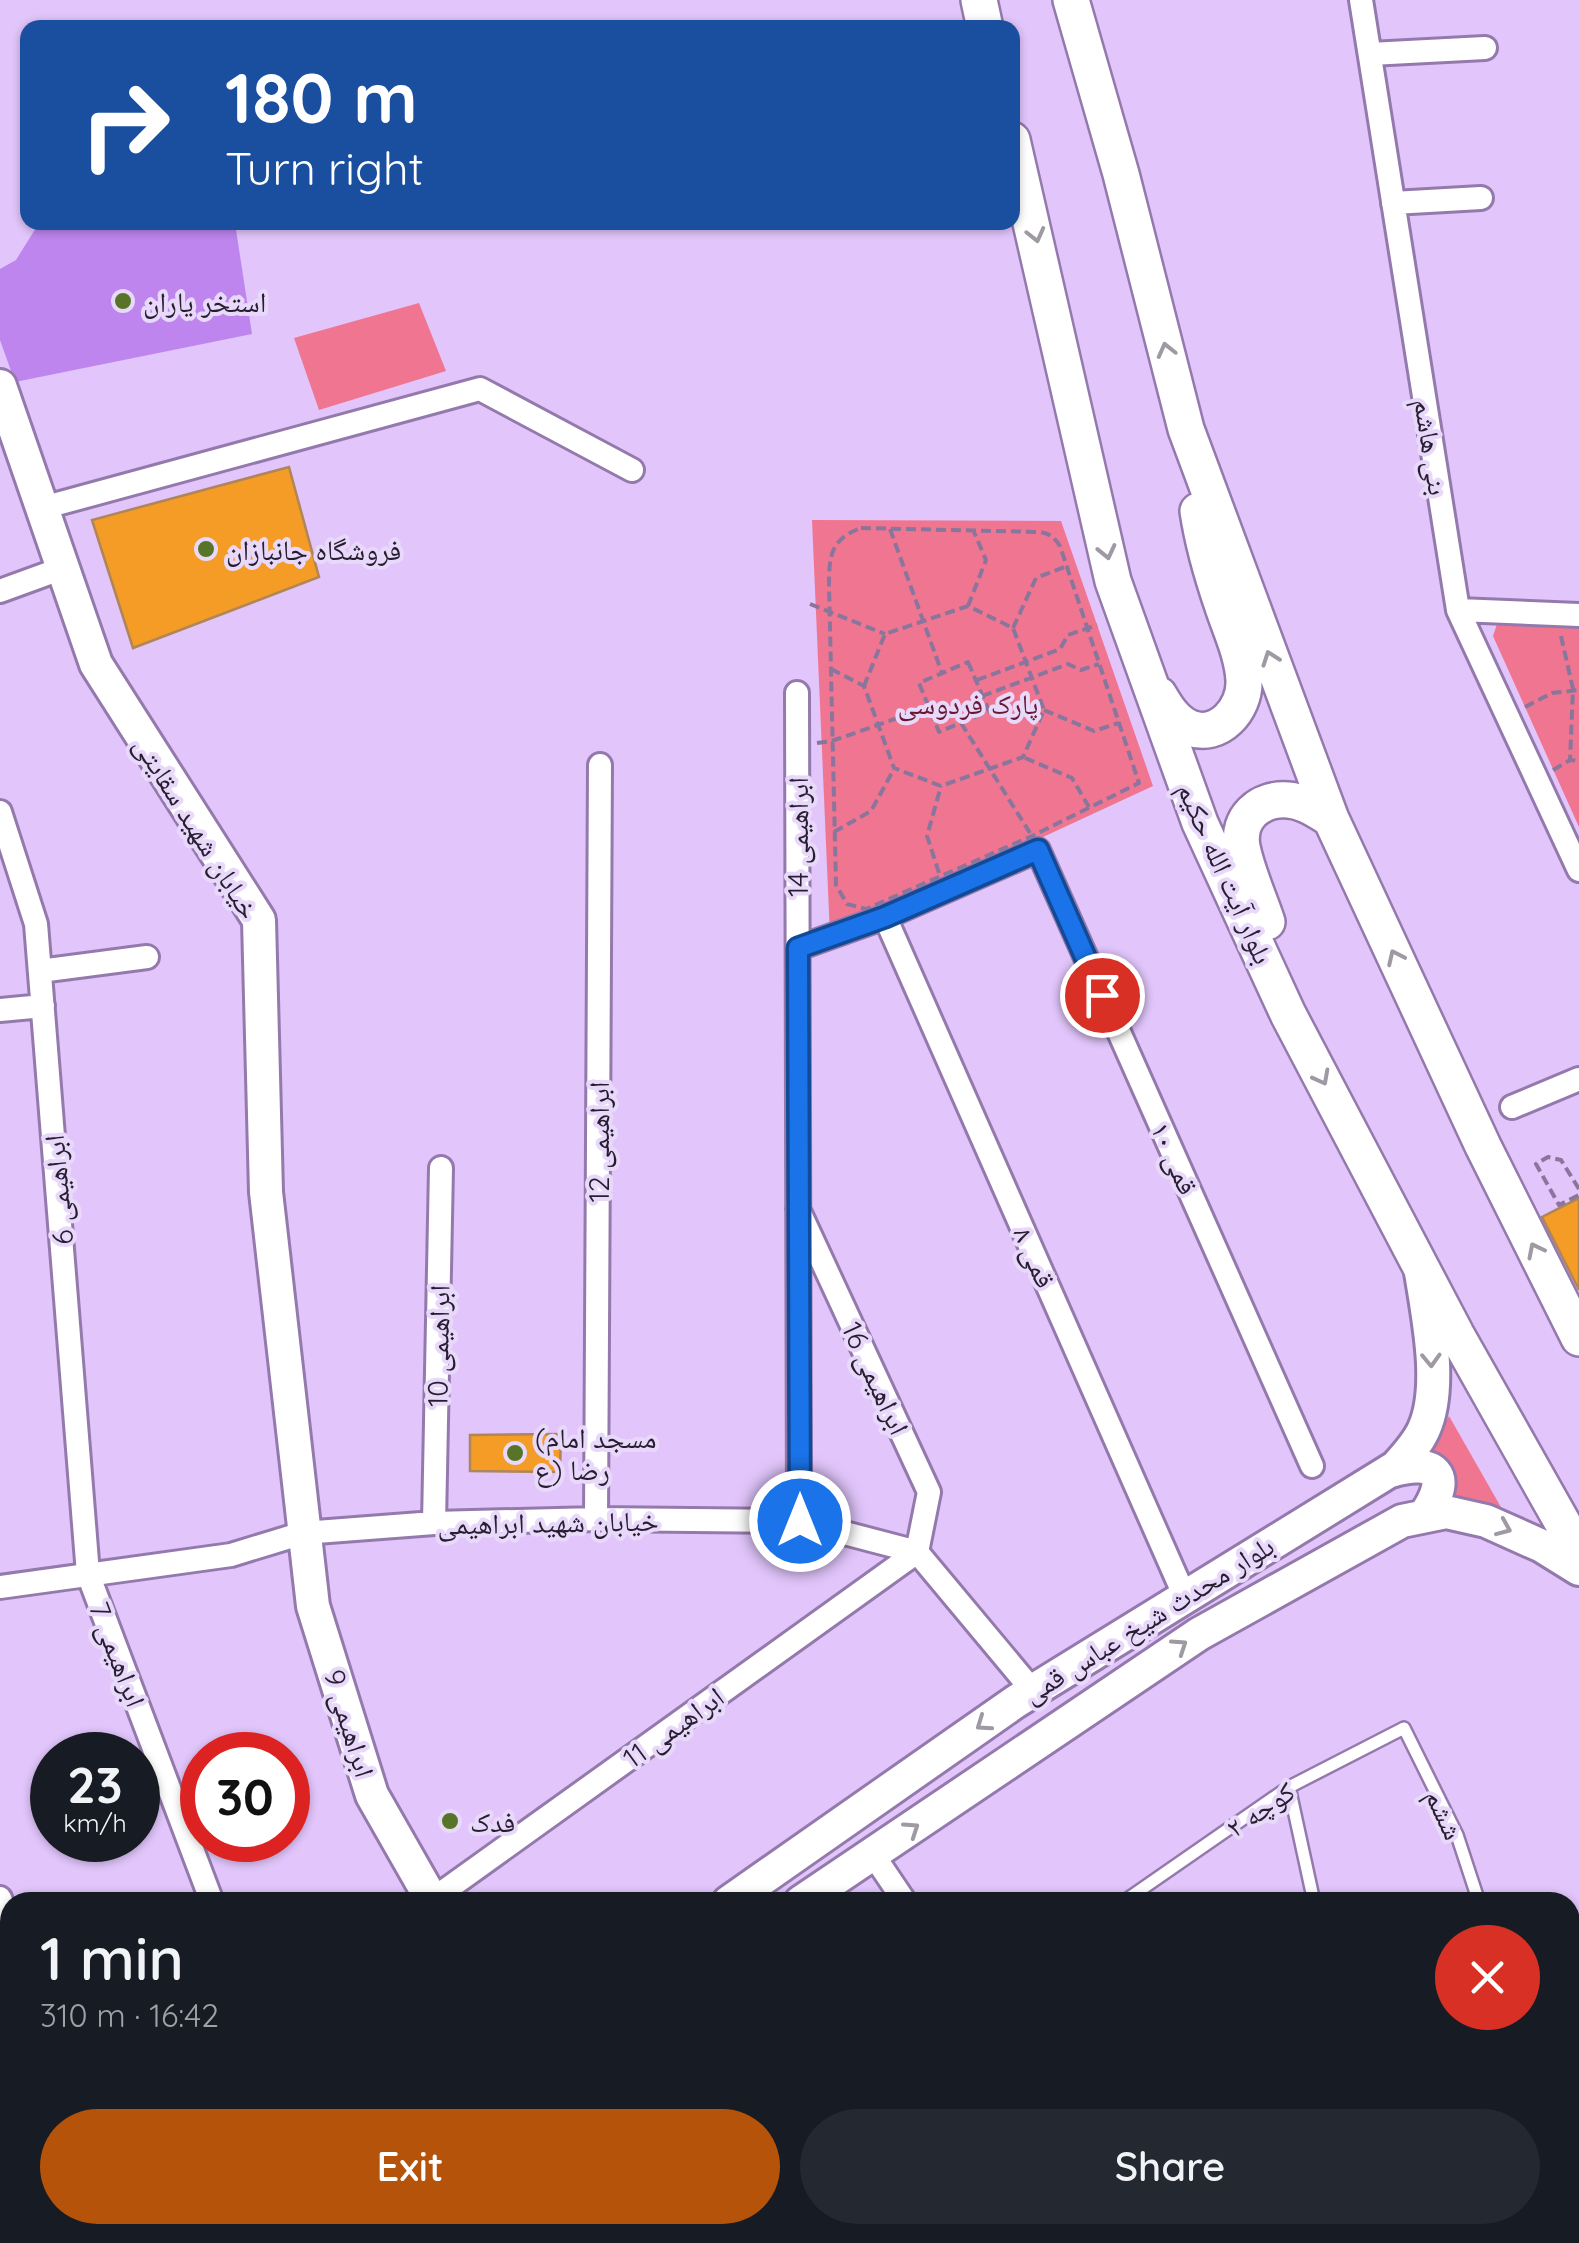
<!DOCTYPE html>
<meta charset="utf-8">
<style>
:root{--surface:#171b24;--page:#242831;--text:#f1f3f6;--muted:#9ea1a6;--accent:#b45309}
body{margin:0;font-family:Quicksand,"Noto Naskh Arabic",sans-serif;background:var(--page);color:var(--text);height:100vh;display:flex;flex-direction:column;font-size:38px;white-space:nowrap}
*{box-sizing:border-box;margin:0}
p{font-size:32px;color:var(--muted)}
.icon{flex:none;width:55px;height:55px;fill:none;stroke:currentColor;stroke-width:2;stroke-linecap:round;stroke-linejoin:round}
.map{position:relative;flex:1;overflow:hidden}
.panel{position:absolute;left:0px;top:1892px;width:1580px;height:352px;display:flex;flex-direction:column;background:var(--surface);border-radius:30px 30px 0 0;box-shadow:0 2px 8px #0004}
.panel>*{flex:none}
.guide{position:absolute;left:20px;top:20px;width:1000px;height:210px;border-radius:20px;box-shadow:0 2px 8px #0004;background:#1a4fa0;color:#fff;overflow:hidden}
.speed{position:absolute;left:30px;top:1732px;display:flex;gap:20px;font-size:50px;font-weight:700;text-align:center}
.speed>*{display:grid;place-content:center;width:130px;height:130px;border-radius:50%;background:var(--surface);box-shadow:0 2px 8px #0004;line-height:1}
.speed small{font-size:25px;font-weight:400}
.speed .limit{border:15px solid #d22;background:#fff;color:#111}
.pin{position:absolute;display:grid;place-items:center;width:85px;height:85px;color:#fff;margin:-42px;border:5px solid #fff;border-radius:50%;box-shadow:0 2px 10px #0007}
.me{position:absolute;width:110px;margin:-55px;rotate:0deg;stroke-linejoin:round;filter:drop-shadow(0 0 8px #0008)}
.turn{display:flex;align-items:center;gap:35px;height:210px;padding:0 40px;font-size:45px}
.turn .icon{width:130px;height:130px;stroke-width:2.5}
.turn b{display:block;font-size:70px;line-height:85px}
.round{display:grid;place-items:center;flex:none;width:105px;height:105px;border-radius:52px;background:var(--page)}
.overview{display:flex;align-items:center;justify-content:space-between;height:170px;padding:0 40px}
h1{font-size:60px;font-weight:600;line-height:75px}
.button{display:flex;gap:20px;margin-top:auto;padding:20px 40px}
.button a{flex:1;height:115px;border-radius:60px;background:var(--accent);color:#fff;font-size:40px;font-weight:600;line-height:115px;text-align:center}
.button a+a{background:var(--page);color:var(--text)}
.map>svg:first-child{display:block}
.green{fill:#f07590}
.water{fill:#be85ee}
.building{fill:#f49c25;stroke:#af8559;stroke-width:2.5}
.lines{fill:none;stroke-linecap:round;stroke-linejoin:round}
.lane-casing{stroke:#947aac;stroke-width:16}
.street-casing{stroke:#947aac;stroke-width:28}
.secondary-casing{stroke:#947aac;stroke-width:38}
.primary-casing{stroke:#947aac;stroke-width:40}
.path{stroke:#8a769c;stroke-width:4;stroke-dasharray:10 5;stroke-linecap:butt}
.lane{stroke:#fff;stroke-width:11}
.street{stroke:#fff;stroke-width:22}
.secondary{stroke:#fff;stroke-width:32}
.primary{stroke:#fff;stroke-width:35}
.oneway{stroke:#9e99a2}
.route-casing{stroke:#114b97;stroke-width:25}
.route{stroke:#1a73e8;stroke-width:18}
.poi-dot{fill:#577429;stroke:#e8d8f9;stroke-width:4}
.labels{text-anchor:middle;dominant-baseline:central;stroke-width:8;stroke-linejoin:round;paint-order:stroke}
.poi-label{font-size:28px;fill:#271d31;stroke:#e8d8f9;text-anchor:start}
.street-label{font-size:28px;fill:#271d31;stroke:#e8d8f9}
.park-label{font-size:28px;fill:#681830;stroke:#e8d8f9}
</style>
<div class="map">
<svg width="1579" height="2243" viewBox="0 0 1579 2243">
<rect width="100%" height="100%" fill="#e1c5fb"/>
<!-- green -->
<path class="green" d="M 419,303 L 446,371 L 319,410 L 294,338 Z
M 812,520 L 1061,521 L 1153,786 L 830,936 Z
M 1508,617 L 1579,624 L 1579,827 L 1493,636 L 1497,624 Z
M 1449,1416 L 1502,1509 L 1456,1499 L 1453,1483 L 1428,1454 Z
M 658,2235 L 1001,2235 L 1001,2237 L 982,2243 L 647,2243 Z"/>
<!-- water -->
<path class="water" d="M 39,223 L 235,223 L 252,334 L 15,382 L 0,340 L 0,269 L 16,260 Z"/>
<!-- building -->
<path class="building" d="M 289,467 L 319,577 L 133,648 L 92,520 Z
M 1579,1198 L 1579,1290 L 1542,1217 Z
M 561,1434 L 560,1472 L 470,1471 L 470,1435 Z"/>
<g class="lines">
<!-- lane casing -->
<g class="lane-casing">
<path id="lane" d="M 1289,1787 L 1314,1902
M 1123,1902 L 1289,1787 L 1404,1728 L 1457,1835 L 1479,1902
M 1570,2183 L 1579,2211
M 378,2235 L 380,2243
M 1218,2235 L 1220,2243
M 1384,2235 L 1386,2243
M 608,2243 L 620,2235"/>
</g>
<!-- street casing -->
<g class="street-casing">
<path id="street" d="M 1361,0 L 1458,610 L 1579,870
M 1370,54 L 1485,48
M 1393,203 L 1481,198
M 42,508 L 480,389 L 632,470
M 0,591 L 63,568
M 1458,610 L 1579,615
M 797,693 L 799,1521
M 0,812 L 36,924 L 88,1574 L 212,1902
M 885,917 L 1185,1597
M 798,948 L 885,917 L 1038,850 L 1312,1466
M 40,971 L 147,957
M 0,1010 L 43,1006
M 1512,1107 L 1579,1079
M 596,1519 L 600,765
M 434,1523 L 441,1168
M 0,1587 L 231,1555 L 303,1533 L 434,1523 L 596,1519 L 799,1521 L 917,1552 L 1033,1691
M 874,1856 L 905,1902
M 0,1898 L 10,1925
M 429,1902 L 917,1552 L 929,1492 L 798,1209
M 130,2235 L 134,2243
M 1023,2235 L 1025,2243"/>
</g>
<!-- secondary casing -->
<g class="secondary-casing">
<path id="secondary" d="M 0,386 L 96,664 L 259,920 L 266,1192 L 313,1606 L 372,1795 L 433,1902
M 1391,1471 C 1435,1458 1453,1474 1425,1515
M 729,1902 L 1015,1702 L 1396,1467 C 1406,1456 1418,1443 1424,1429 C 1443,1387 1428,1317 1421,1272
M 801,1902 L 1199,1634 L 1402,1521 L 1446,1512 L 1486,1521 L 1542,1546 L 1579,1569
M 279,2243 L 288,2235
M 326,2243 L 335,2235"/>
</g>
<!-- primary casing -->
<g class="primary-casing">
<path id="primary" d="M 979,0 L 985,28
M 1071,0 L 1121,174 L 1186,429 L 1331,819 L 1483,1146 L 1579,1338
M 1012,140 L 1113,581 L 1200,823 L 1288,1014 L 1456,1334 L 1579,1552
M 1159,695 C 1166,707 1175,722 1190,728 C 1219,739 1245,709 1244,681 C 1243,656 1231,631 1223,607 C 1212,575 1203,544 1198,511
M 1267,922 C 1259,898 1247,872 1242,847 C 1237,818 1259,798 1288,800 C 1304,801 1318,811 1331,819"/>
</g>
<!-- path -->
<path class="path" d="M 861,528 L 1039,532 C 1049,533 1054,537 1060,546 L 1139,783 L 1032,836 L 866,909 L 847,904 L 836,885 L 829,585 C 829,555 831,539 861,528 Z
M 890,529 L 942,673
M 810,604 L 885,634
M 968,606 L 986,560 L 974,532
M 1013,628 L 1036,578 L 1067,566
M 1561,636 L 1573,689 L 1570,760
M 968,662 L 989,711 L 939,732 L 919,683 Z
M 831,669 L 864,686 L 894,768 L 941,786 L 1023,757 L 1044,710 L 1013,628 L 968,606 L 885,634 L 864,686
M 977,680 L 1060,649 L 1068,635 L 1097,625
M 982,696 L 1068,664 L 1081,670 L 1099,664
M 1525,707 L 1552,693 L 1579,690
M 1044,710 L 1094,731 L 1119,723
M 961,723 L 1030,833
M 817,743 L 832,741 L 929,707
M 1025,758 L 1072,778 L 1089,807
M 1553,770 L 1570,760 L 1579,761
M 834,832 L 871,811 L 894,769
M 939,873 L 927,836 L 941,786
M 1579,1189 L 1561,1160 L 1548,1157 L 1536,1164 L 1559,1205 L 1579,1195
M 904,2235 L 906,2243
M 659,2243 L 669,2235
M 678,2243 L 723,2235
M 804,2243 L 808,2235
M 864,2243 L 869,2235"/>
<!-- lane -->
<use href="#lane" class="lane"/>
<!-- street -->
<use href="#street" class="street"/>
<!-- secondary -->
<use href="#secondary" class="secondary"/>
<!-- primary -->
<use href="#primary" class="primary"/>
</g>
<!-- one-way arrows -->
<defs><path id="oneway-chevron" d="M-2-3.5L2.5 0L-2 3.5" fill="none" stroke-width="1.6" stroke-linecap="round" stroke-linejoin="round" transform="scale(2.5)"/></defs>
<g class="oneway">
<use href="#oneway-chevron" transform="translate(1036 235) rotate(76)"/>
<use href="#oneway-chevron" transform="translate(1166 350) rotate(-104)"/>
<use href="#oneway-chevron" transform="translate(1107 552) rotate(77)"/>
<use href="#oneway-chevron" transform="translate(1270 658) rotate(-110)"/>
<use href="#oneway-chevron" transform="translate(1395 957) rotate(-115)"/>
<use href="#oneway-chevron" transform="translate(1322 1078) rotate(62)"/>
<use href="#oneway-chevron" transform="translate(1535 1250) rotate(-117)"/>
<use href="#oneway-chevron" transform="translate(1431 1360) rotate(88)"/>
<use href="#oneway-chevron" transform="translate(1504 1528) rotate(23)"/>
<use href="#oneway-chevron" transform="translate(1180 1646) rotate(-34)"/>
<use href="#oneway-chevron" transform="translate(983 1724) rotate(145)"/>
<use href="#oneway-chevron" transform="translate(912 1829) rotate(-34)"/>
</g>
<g class="lines">
<!-- route casing -->
<g class="route-casing">
<path id="route" d="M 800,1521 L 798,948 L 885,917 L 1038,850 L 1102,995"/>
</g>
<!-- route -->
<use href="#route" class="route"/>
</g>
<!-- markers -->
<g class="poi-dot">
<circle cx="123" cy="301" r="10"/>
<circle cx="206" cy="549" r="10"/>
<circle cx="515" cy="1453" r="10"/>
<circle cx="450" cy="1821" r="10"/>
</g>
<g class="labels">
<!-- poi labels -->
<g class="poi-label">
<text x="143" y="301">استخر یاران</text>
<text x="226" y="549">فروشگاه جانبازان</text>
<text x="535" y="1437">(مسجد امام<tspan x="535" dy="32">رضا (ع</tspan></text>
<text x="470" y="1821">فدک</text>
</g>
<!-- street labels -->
<g class="street-label">
<text transform="translate(1432 447) rotate(81)">بنی هاشم</text>
<text transform="translate(197 827) rotate(58)">خیابان شهید سقایتی</text>
<text transform="translate(797 837) rotate(-90)">ابراهیمی 14</text>
<text transform="translate(1226 873) rotate(66)">بلوار آیت الله حکیم</text>
<text transform="translate(598 1142) rotate(-90)">ابراهیمی 12</text>
<text transform="translate(1175 1158) rotate(66)">قمی ۱۰</text>
<text transform="translate(58 1190) rotate(-95)">ابراهیمی 6</text>
<text transform="translate(1035 1257) rotate(66)">قمی ۸</text>
<text transform="translate(438 1346) rotate(-89)">ابراهیمی 10</text>
<text transform="translate(876 1378) rotate(65)">ابراهیمی 16</text>
<text transform="translate(548 1522) rotate(-1)">خیابان شهید ابراهیمی</text>
<text transform="translate(1148 1619) rotate(-32)">بلوار محدث شیخ عباس قمی</text>
<text transform="translate(118 1654) rotate(69)">ابراهیمی 7</text>
<text transform="translate(350 1723) rotate(73)">ابراهیمی 9</text>
<text transform="translate(673 1727) rotate(-36)">ابراهیمی 11</text>
<text transform="translate(1260 1809) rotate(-34)">کوچه ۲</text>
<text transform="translate(1445 1814) rotate(65)">ششم</text>
</g>
<!-- park labels -->
<g class="park-label">
<text x="968" y="703">پارک فردوسی</text>
</g>
</g>
</svg>
<div class="speed"><div>23<small>km/h</small></div><div class="limit">30</div></div>
<div class="pin" style="left:1102px;top:995px;background:#d93025"><svg class="icon" aria-label="arrive" viewBox="0 0 24 24"><path d="M6 21V4h12l-3 4 3 4H6"/></svg></div>
<svg class="me" style="left:800px;top:1521px" viewBox="-20 -20 40 40"><circle r="17" fill="#1a73e8" stroke="#fff" stroke-width="3"/><path d="M0-11L8 9 0 5-8 9z" fill="#fff"/></svg>
<div class="guide">
<div class="turn"><svg class="icon" aria-label="right" viewBox="0 0 24 24"><path d="M7 20v-9h11M14 6l5 5-5 5"/></svg><div><b>180 m</b>Turn right</div></div>
</div>
<section class="panel">
<div class="overview"><div><h1>1 min</h1><p>310 m · 16:42</p></div><a class="round" style="background:#d93025;color:#fff"><svg class="icon" aria-label="close" viewBox="0 0 24 24"><path d="M6 6l12 12M18 6L6 18"/></svg></a></div>
<div class="button"><a>Exit</a><a>Share</a></div>
</section>
</div>
